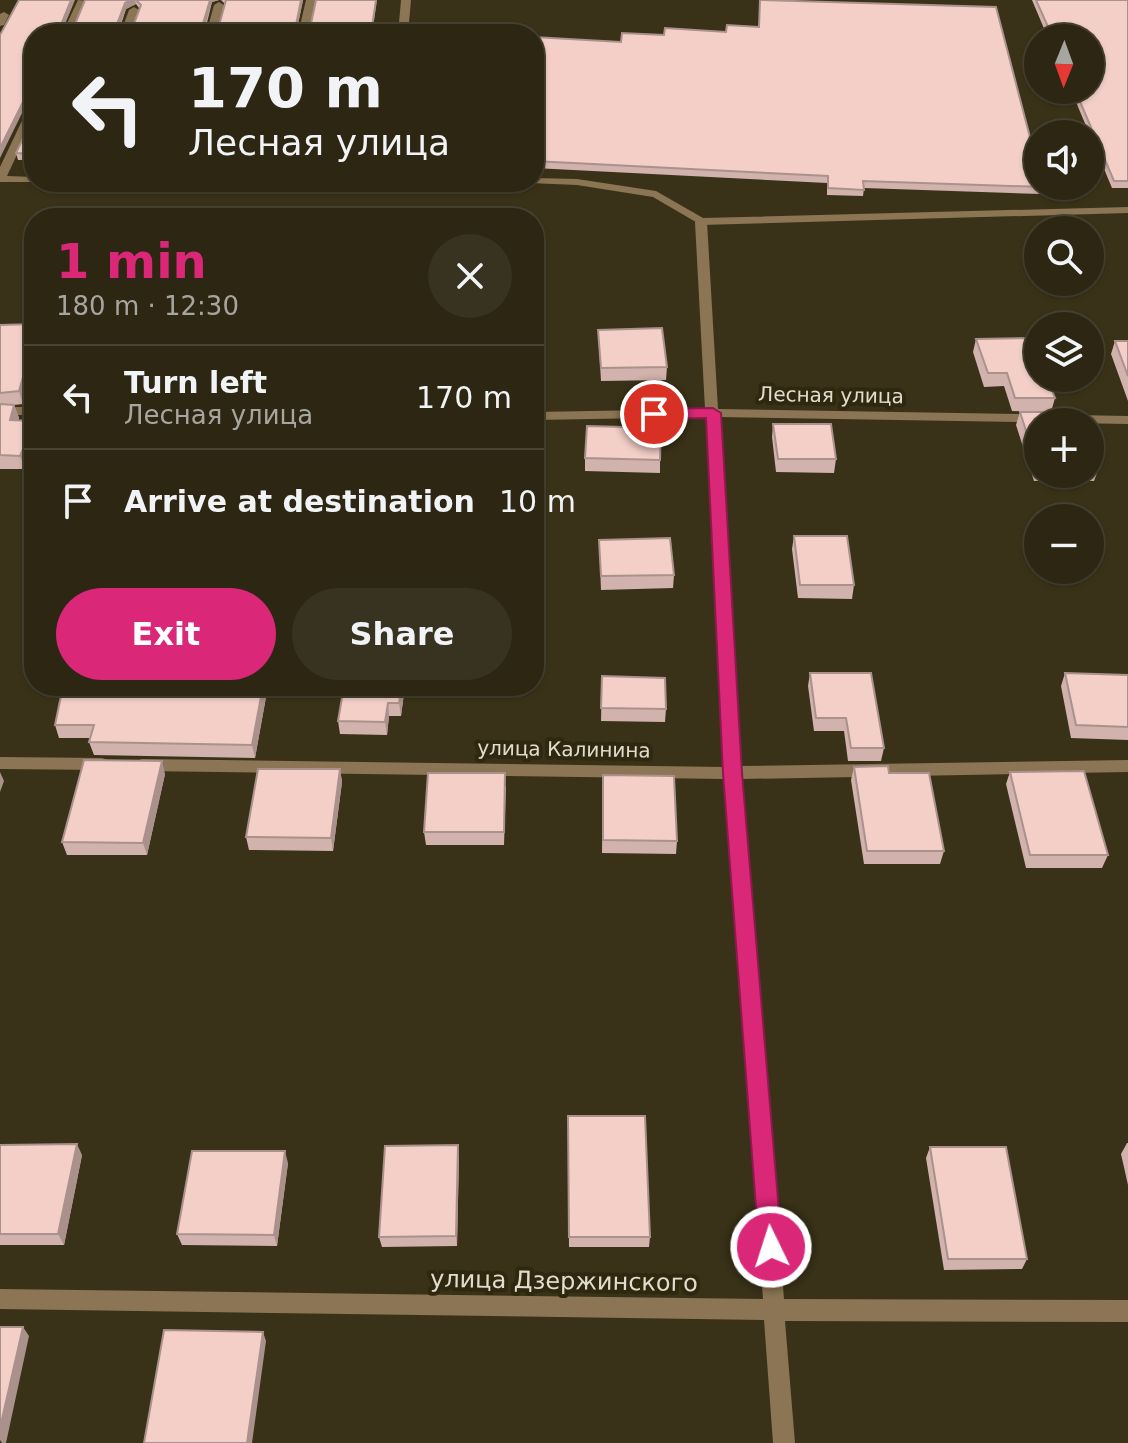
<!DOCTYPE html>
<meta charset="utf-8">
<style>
:root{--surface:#2c2612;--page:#383220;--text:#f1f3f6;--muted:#a6a59f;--line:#484332;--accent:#db2777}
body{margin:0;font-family:"DejaVu Sans",sans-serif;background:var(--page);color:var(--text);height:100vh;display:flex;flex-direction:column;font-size:30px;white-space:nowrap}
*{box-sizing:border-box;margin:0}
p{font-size:26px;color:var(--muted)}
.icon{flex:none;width:44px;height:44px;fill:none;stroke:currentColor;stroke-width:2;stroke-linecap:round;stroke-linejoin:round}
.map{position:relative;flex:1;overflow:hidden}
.sheet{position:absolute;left:24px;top:208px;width:520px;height:488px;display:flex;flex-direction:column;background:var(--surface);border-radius:32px;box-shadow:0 2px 6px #0004,0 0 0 2px var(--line)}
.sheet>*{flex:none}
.top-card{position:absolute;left:24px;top:24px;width:520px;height:168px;border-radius:32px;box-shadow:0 2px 6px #0004,0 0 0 2px var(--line);background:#2c2612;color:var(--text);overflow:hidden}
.needle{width:52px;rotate:181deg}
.fabs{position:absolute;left:1024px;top:24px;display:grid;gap:16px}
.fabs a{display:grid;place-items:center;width:80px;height:80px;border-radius:50%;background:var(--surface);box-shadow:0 2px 6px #0004,0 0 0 2px var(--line);font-size:40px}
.pin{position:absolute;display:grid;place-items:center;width:68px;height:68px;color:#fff;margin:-34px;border:4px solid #fff;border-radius:50%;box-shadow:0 2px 8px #0007}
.me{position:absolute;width:88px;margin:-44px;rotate:356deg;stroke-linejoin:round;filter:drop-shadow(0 0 6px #0008)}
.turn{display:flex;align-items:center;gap:28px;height:168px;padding:0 32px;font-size:36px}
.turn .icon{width:104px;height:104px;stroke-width:2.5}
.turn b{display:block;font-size:56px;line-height:68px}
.round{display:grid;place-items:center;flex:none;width:84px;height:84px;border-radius:42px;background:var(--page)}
.overview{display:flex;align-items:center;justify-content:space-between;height:136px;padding:0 32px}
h1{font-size:48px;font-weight:700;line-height:60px;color:var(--accent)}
.primary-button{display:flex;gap:16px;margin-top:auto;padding:16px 32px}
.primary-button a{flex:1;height:92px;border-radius:48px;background:var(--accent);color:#fff;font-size:32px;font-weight:700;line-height:92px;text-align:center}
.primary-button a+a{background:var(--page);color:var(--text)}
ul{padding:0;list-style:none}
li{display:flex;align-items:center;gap:24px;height:104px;padding:0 32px;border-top:2px solid var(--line)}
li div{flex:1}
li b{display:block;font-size:30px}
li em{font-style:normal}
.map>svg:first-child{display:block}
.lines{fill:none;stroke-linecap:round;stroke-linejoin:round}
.lane{fill:#8b7554;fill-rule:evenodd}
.street{fill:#8b7554;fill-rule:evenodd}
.wall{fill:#d1b2ac;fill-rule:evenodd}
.shaded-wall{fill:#aa918c}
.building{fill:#f3cfc8;stroke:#aa918c;stroke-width:2}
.route{fill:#db2777;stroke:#8e194d;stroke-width:2}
.labels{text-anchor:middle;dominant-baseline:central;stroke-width:8;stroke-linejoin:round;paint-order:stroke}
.street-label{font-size:20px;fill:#e1dccd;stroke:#30280e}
.near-street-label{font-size:24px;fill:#e1dccd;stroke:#30280e}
</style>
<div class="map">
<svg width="1128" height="1443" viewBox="0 0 1128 1443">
<rect width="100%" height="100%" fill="#3a3218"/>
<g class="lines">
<!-- lane -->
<path class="lane" d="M 78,0 L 87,1 L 72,34 L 62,34 Z
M 306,0 L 316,0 L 308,34 L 298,34 Z
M 401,0 L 411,0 L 408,34 L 398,34 Z
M 219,2 L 224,5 L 216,34 L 206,34 L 214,5 Z
M 134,7 L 139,10 L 130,34 L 120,34 L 129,10 Z
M 4,12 L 9,15 L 4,25 L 0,26 L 0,14 Z
M 34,103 L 34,118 L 7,176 L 34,177 L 34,182 L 38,182 L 0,182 L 0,167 L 29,106 Z
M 534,178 L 577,179 L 656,191 L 703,218 L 1128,207 L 1128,213 L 701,225 L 653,197 L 577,185 L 530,183 L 534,182 Z"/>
<!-- street -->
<path class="street" d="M 701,219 L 707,222 L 718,409 L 1128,416 L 1128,424 L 719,417 L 741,766 L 1128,760 L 1128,772 L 742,779 L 784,1299 L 1128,1300 L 1128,1322 L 785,1321 L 795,1443 L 773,1443 L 764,1320 L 0,1309 L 0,1289 L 763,1299 L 725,779 L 142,771 L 136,769 L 134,765 L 136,761 L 142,759 L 724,767 L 706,417 L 534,420 L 534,412 L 705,409 L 695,222 Z
M 0,407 L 34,407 L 34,415 L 0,415 Z
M 0,757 L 102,758 L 108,760 L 110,764 L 108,768 L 102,770 L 0,769 Z"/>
</g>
<!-- wall -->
<path class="wall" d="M 85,0 L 219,0 L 212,2 L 205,31 L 218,29 L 225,4 L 221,0 L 303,0 L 297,29 L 372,34 L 34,101 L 26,105 L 63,30 L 73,29 ZM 136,4 L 139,8 L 132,29 L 119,31 L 126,9 Z
M 1032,0 L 1128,0 L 1128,188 L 1112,188 L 1071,90 L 1090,90 L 1090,38 L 1048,38 Z
M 534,37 L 1043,187 L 1041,194 L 864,188 L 863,196 L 827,195 L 827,183 L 534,168 Z
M 34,115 L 34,160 L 18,160 L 16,153 Z
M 34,324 L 34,366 L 23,404 L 14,405 L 19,418 L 18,420 L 34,421 L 34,447 L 25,469 L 0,469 L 0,325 Z
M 598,330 L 667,367 L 666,380 L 601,381 Z
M 976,339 L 1055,398 L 1051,412 L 1012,411 L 1004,386 L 984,387 L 973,352 Z
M 1115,341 L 1128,341 L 1128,401 L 1111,354 Z
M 1020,412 L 1038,422 L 1038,474 L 1090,474 L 1090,443 L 1099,468 L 1094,481 L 1034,481 L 1016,425 Z
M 773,424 L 836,459 L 834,473 L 776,472 L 772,437 Z
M 585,458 L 660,460 L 660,473 L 585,471 Z
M 794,536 L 854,585 L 852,599 L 798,598 L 792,549 Z
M 599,540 L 674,575 L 673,588 L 601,590 Z
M 810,673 L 884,748 L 881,761 L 848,761 L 844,731 L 814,731 L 808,686 Z
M 1065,673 L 1128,675 L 1128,740 L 1071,738 L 1061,686 Z
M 602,676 L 666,709 L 665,722 L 601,721 Z
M 63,686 L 268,686 L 255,758 L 94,755 L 89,742 L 90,738 L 59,738 L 55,725 Z
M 405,686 L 401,716 L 389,716 L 387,735 L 340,734 L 338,721 Z
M 854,767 L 944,851 L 940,864 L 864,864 L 851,780 Z
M 340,769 L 342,782 L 333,851 L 249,850 L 246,837 Z
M 1010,772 L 1108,855 L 1102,868 L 1026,868 L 1006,784 Z
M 165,774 L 147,855 L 67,855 L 62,842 Z
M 603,775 L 677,841 L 676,854 L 602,853 Z
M 506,786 L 504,845 L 426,845 L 424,832 Z
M 568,1116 L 650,1237 L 649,1247 L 569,1247 Z
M 1127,1143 L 1128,1143 L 1128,1185 L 1121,1154 Z
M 0,1145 L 82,1155 L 64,1245 L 0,1245 Z
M 930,1147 L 1027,1259 L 1022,1269 L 944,1270 L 926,1158 Z
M 459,1156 L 457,1246 L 382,1247 L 379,1237 Z
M 288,1163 L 277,1246 L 182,1245 L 177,1234 Z"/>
<!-- shaded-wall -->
<path class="shaded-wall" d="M 71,0 L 75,0 L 61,34 L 59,30 Z
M 131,0 L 135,0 L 136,4 L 126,9 L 117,33 L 116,27 L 125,3 Z
M 210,0 L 219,0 L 212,2 L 203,33 L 202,27 Z
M 301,0 L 303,0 L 296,34 L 295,30 Z
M 376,0 L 377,0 L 372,34 L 371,34 Z
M 33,94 L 34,100 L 26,105 L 0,158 L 0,148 L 25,98 Z
M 34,339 L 34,366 L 23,404 L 19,391 Z
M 14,405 L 19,418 L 14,433 L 10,420 Z
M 34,424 L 34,447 L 25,469 L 20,456 Z
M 263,686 L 268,686 L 255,758 L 252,745 Z
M 402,686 L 405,686 L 401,716 L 399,703 Z
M 388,703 L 389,716 L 387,735 L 385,722 Z
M 162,761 L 165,774 L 147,855 L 143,843 Z
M 340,769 L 342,782 L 333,851 L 331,838 Z
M 0,772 L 4,781 L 0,792 Z
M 77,1144 L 82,1155 L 64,1245 L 58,1234 Z
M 458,1145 L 459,1156 L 457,1246 L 456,1236 Z
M 285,1151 L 288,1163 L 277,1246 L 274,1235 Z
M 23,1327 L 29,1336 L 6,1443 L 2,1443 L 0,1440 L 0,1428 Z
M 263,1332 L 266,1341 L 252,1443 L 247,1443 Z"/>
<!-- building -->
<path class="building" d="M 19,0 L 71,0 L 59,30 L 73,29 L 85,0 L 131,0 L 125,3 L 116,27 L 119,31 L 132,29 L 141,5 L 136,0 L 210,0 L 202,27 L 205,31 L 218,29 L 226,0 L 301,0 L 295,30 L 310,28 L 316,0 L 376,0 L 371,34 L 34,34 L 34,104 L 33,94 L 25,98 L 0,148 L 0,35 Z
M 760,0 L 996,7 L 1038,168 L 1038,186 L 1043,186 L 1043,187 L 863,181 L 864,190 L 828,188 L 828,176 L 534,161 L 534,37 L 621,42 L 622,33 L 664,35 L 665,28 L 726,32 L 727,25 L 759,27 Z
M 1036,0 L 1128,0 L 1128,181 L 1114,181 L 1075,90 L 1090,90 L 1090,38 L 1053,38 Z
M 34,115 L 34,154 L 16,153 Z
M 34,324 L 34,339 L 19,391 L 0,393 L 0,325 Z
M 662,328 L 667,367 L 601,368 L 598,330 Z
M 1031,338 L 1038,356 L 1038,378 L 1047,378 L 1055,398 L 1015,398 L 1007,373 L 988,373 L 976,339 Z
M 1115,341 L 1128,341 L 1128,376 Z
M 0,404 L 14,405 L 10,420 L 34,421 L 34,424 L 20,456 L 0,455 Z
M 1020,412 L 1060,412 L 1064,422 L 1038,422 L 1038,468 Z
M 773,424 L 831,424 L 836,459 L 778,459 Z
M 587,426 L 661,428 L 660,460 L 585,458 Z
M 1090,443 L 1099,468 L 1090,468 Z
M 794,536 L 847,536 L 854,585 L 800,585 Z
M 670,538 L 674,575 L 601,576 L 599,540 Z
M 810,673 L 871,673 L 884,748 L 851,748 L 846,718 L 816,718 Z
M 1065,673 L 1128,675 L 1128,727 L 1076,725 Z
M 602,676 L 665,678 L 666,709 L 601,708 Z
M 63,686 L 263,686 L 252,745 L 89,742 L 94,725 L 55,725 Z
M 344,686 L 402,686 L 399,703 L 388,703 L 385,722 L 338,721 Z
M 84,760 L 162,761 L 143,843 L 62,842 Z
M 888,766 L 889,773 L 929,773 L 944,851 L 867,851 L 854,767 Z
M 258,769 L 340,769 L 331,838 L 246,837 Z
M 1084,771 L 1108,855 L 1030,855 L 1010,772 Z
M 428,773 L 505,773 L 504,832 L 424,832 Z
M 603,775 L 674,776 L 677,841 L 603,840 Z
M 568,1116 L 645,1116 L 650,1237 L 569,1237 Z
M 77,1144 L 58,1234 L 0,1234 L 0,1145 Z
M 458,1145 L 456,1236 L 379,1237 L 385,1146 Z
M 930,1147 L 1006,1147 L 1027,1259 L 948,1259 Z
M 192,1151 L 285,1151 L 274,1235 L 177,1234 Z
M 0,1327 L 23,1327 L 0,1428 Z
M 164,1330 L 263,1332 L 247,1443 L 144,1443 Z"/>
<!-- route -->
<path class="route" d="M 713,408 L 721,413 L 742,773 L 782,1247 L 779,1255 L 771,1259 L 762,1255 L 759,1247 L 723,773 L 706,418 L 654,419 L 646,414 L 654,409 Z"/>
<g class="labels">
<!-- street labels -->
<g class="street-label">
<text transform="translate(831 395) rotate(1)">Лесная улица</text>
<text transform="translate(564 749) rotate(1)">улица Калинина</text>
</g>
<!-- near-street labels -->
<g class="near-street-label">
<text transform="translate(564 1281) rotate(1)">улица Дзержинского</text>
</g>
</g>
</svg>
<div class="fabs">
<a><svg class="needle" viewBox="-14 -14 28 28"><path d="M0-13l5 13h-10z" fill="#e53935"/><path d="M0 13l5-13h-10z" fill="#a6a59f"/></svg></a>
<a><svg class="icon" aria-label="sound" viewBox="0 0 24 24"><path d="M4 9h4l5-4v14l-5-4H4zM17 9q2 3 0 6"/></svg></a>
<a><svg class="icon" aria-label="search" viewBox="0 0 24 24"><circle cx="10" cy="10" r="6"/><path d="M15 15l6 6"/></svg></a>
<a><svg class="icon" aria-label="layers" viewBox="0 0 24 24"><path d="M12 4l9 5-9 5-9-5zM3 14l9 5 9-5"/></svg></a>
<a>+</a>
<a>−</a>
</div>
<div class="pin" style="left:654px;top:414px;background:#d93025"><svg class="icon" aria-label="arrive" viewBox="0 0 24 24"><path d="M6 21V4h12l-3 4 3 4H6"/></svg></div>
<svg class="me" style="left:771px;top:1247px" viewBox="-20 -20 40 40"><circle r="17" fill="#db2777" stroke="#fff" stroke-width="3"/><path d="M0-11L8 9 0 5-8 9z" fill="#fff"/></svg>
<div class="top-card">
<div class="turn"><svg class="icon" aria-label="left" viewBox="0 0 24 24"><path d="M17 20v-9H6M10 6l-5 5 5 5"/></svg><div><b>170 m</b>Лесная улица</div></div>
</div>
<section class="sheet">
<div class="overview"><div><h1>1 min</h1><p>180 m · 12:30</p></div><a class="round"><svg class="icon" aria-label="close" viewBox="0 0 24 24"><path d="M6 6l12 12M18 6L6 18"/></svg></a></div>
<ul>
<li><svg class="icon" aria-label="left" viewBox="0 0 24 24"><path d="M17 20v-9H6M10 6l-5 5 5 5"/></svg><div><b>Turn left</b><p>Лесная улица</p></div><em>170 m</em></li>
<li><svg class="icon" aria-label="arrive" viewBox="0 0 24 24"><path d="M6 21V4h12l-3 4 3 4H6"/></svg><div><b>Arrive at destination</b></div><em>10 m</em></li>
</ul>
<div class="primary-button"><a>Exit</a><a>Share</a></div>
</section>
</div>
